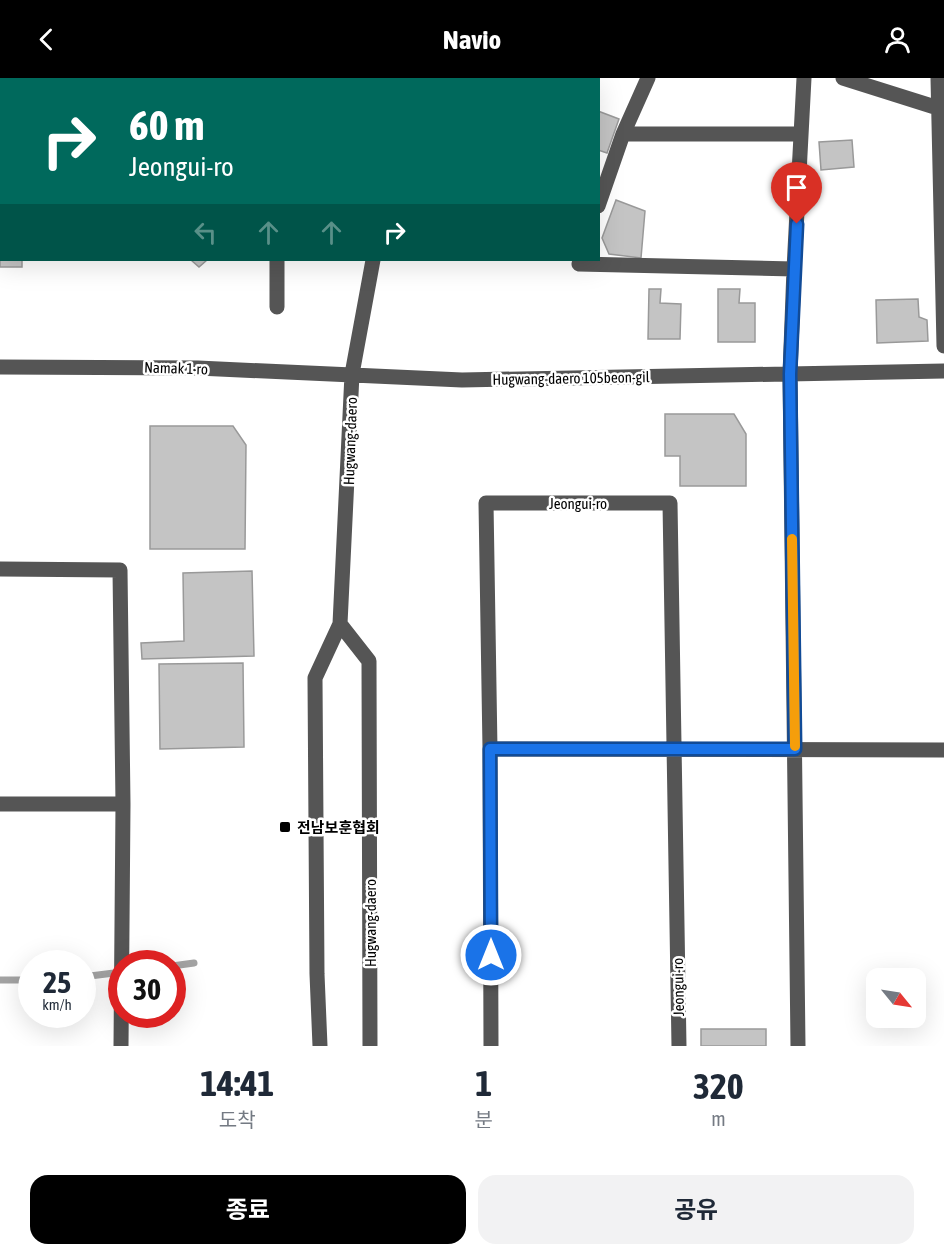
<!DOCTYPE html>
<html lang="ko">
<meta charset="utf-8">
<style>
:root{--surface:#fff;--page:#f2f2f3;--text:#1f2937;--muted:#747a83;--accent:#000}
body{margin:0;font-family:"Asap Condensed","Noto Sans KR",sans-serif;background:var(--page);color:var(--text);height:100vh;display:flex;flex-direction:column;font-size:22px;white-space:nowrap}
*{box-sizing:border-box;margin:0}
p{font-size:20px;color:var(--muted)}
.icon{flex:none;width:33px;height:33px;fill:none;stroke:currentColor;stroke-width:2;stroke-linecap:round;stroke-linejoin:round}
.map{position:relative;height:968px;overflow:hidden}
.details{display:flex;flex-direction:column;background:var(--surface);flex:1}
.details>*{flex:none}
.hud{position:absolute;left:0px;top:0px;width:600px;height:183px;box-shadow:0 6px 24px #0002;background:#00695c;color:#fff;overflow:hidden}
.needle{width:39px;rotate:120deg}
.buttons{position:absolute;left:866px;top:890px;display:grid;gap:12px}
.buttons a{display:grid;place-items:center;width:60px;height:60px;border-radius:12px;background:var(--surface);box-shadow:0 6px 24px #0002;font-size:30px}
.speed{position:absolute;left:18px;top:872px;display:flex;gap:12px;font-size:30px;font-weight:700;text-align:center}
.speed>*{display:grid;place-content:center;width:78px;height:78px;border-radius:50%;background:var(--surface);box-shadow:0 6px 24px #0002;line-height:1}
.speed small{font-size:15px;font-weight:400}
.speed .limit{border:9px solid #d22;background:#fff;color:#111}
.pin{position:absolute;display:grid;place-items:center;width:51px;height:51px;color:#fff;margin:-62px -26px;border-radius:50% 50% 50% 0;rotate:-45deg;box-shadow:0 0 6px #0007}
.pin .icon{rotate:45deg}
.me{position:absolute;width:66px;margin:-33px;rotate:0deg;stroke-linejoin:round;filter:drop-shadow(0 0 4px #0008)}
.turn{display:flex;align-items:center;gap:21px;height:126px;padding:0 30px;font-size:27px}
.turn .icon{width:78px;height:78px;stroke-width:2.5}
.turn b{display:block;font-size:42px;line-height:51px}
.lanes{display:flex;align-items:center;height:57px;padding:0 30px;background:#0003;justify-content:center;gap:30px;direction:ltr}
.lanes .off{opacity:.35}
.eta{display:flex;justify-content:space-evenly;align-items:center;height:102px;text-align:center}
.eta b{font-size:36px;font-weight:700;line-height:42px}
.button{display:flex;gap:12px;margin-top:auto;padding:12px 30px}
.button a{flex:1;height:69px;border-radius:18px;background:var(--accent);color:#fff;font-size:24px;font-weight:700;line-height:69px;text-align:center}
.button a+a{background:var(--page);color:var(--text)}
header{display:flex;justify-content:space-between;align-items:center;height:78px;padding:0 30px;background:var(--accent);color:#fff;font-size:27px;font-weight:700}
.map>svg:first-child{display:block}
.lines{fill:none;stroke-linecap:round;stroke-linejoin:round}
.stream{stroke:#a3a3a3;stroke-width:7}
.building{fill:#c4c4c4;stroke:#999;stroke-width:1.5}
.minor{stroke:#555;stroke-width:15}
.route-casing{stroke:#114b97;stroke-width:15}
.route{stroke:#1a73e8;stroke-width:10}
.slow{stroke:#f59e0b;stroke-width:10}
.poi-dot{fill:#000;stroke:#fff;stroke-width:2}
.labels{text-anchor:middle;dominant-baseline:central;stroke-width:5;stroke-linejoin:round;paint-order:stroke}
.street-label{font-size:15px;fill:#000;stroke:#fff}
.poi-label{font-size:15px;font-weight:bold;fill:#000;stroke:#fff;text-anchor:start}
</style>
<header><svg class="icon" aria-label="back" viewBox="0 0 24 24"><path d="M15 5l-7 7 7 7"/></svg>Navio<svg class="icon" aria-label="person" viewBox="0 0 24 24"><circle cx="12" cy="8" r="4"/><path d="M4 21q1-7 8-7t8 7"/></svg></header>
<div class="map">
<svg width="944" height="968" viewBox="0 0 944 968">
<rect width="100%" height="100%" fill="#fff"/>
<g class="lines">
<!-- stream -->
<path class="stream" d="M 172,888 L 194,885
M 82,899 L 122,894
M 0,902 L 32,902"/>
</g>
<!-- building -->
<path class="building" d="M 223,0 L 282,0 L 221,2 Z
M 0,13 L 2,13 L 2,182 L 22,182 L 22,189 L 0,189 Z
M 598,33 L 619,41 L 607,75 L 598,72 Z
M 852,62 L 854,89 L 821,92 L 819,64 Z
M 616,122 L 645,133 L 641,180 L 609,176 L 602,160 Z
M 191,182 L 207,182 L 199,189 Z
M 649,211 L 661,211 L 660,225 L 681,226 L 680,261 L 648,261 Z
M 718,211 L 740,211 L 739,225 L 755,225 L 755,264 L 718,264 Z
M 918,221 L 919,239 L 927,242 L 928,263 L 877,265 L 876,222 Z
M 665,336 L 734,336 L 746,356 L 746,408 L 680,408 L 680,378 L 665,378 Z
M 150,348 L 233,348 L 246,367 L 245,471 L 150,471 Z
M 252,493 L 254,578 L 142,581 L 141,565 L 184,563 L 183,495 Z
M 243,585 L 244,669 L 160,671 L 159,586 Z
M 701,951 L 766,951 L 766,968 L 701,968 Z"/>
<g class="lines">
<!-- minor -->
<path class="minor" d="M 36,0 L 37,2
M 843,0 L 938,30
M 938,0 L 944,268
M 167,2 L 168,0
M 314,2 L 315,0
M 446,2 L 447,0
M 623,56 L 801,56
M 598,128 L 623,56 L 648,0
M 580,182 L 579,186 L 794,191 L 790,296 L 798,968
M 794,191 L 804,0
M 277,229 L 277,182
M 0,289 L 198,290 L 462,302 L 944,293
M 0,491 L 120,492 L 123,726 L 121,968
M 340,546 L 369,583 L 370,968
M 490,671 L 944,672
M 0,726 L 123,726
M 320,968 L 317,896 L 315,600 L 340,546 L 352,296 L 373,182
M 491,968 L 490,671 L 486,425 L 670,425 L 679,968"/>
</g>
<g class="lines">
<!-- route casing -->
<g class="route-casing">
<path id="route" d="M 491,877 L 490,671 L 795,671 L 790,296 L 797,146"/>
</g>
<!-- route -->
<use href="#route" class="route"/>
<!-- slow -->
<path class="slow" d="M 792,461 L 795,668"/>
</g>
<!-- markers -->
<rect class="poi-dot" x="279" y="743" width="12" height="12" rx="3"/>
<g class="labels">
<!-- street labels -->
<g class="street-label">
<text transform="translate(176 290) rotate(2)">Namak 1-ro</text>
<text transform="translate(571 300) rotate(-1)">Hugwang-daero 105beon-gil</text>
<text transform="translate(350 363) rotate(-88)">Hugwang-daero</text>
<text x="578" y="425">Jeongui-ro</text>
<text transform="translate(370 845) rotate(-90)">Hugwang-daero</text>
<text transform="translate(678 909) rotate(-91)">Jeongui-ro</text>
</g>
<!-- poi labels -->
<g class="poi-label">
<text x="297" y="749">전남보훈협회</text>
</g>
</g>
</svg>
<div class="buttons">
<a><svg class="needle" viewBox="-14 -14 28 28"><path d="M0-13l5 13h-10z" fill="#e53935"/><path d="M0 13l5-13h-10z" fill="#747a83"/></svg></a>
</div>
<div class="speed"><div>25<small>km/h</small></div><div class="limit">30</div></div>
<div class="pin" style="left:797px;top:146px;background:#d93025"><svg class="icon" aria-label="arrive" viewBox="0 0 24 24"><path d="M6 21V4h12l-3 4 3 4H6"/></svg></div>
<svg class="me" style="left:491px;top:877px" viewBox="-20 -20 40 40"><circle r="17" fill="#1a73e8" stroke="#fff" stroke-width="3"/><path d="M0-11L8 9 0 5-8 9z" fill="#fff"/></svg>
<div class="hud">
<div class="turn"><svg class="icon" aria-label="right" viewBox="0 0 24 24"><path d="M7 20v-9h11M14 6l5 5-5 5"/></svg><div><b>60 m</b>Jeongui-ro</div></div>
<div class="lanes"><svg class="icon off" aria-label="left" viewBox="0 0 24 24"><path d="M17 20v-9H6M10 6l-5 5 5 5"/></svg><svg class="icon off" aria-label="ahead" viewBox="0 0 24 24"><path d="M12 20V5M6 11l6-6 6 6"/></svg><svg class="icon off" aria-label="ahead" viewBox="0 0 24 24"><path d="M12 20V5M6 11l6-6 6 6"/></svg><svg class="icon" aria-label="right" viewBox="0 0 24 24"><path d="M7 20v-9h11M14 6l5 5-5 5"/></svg></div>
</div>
</div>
<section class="details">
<div class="eta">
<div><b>14:41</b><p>도착</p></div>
<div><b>1</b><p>분</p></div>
<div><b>320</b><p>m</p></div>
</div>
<div class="button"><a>종료</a><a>공유</a></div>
</section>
